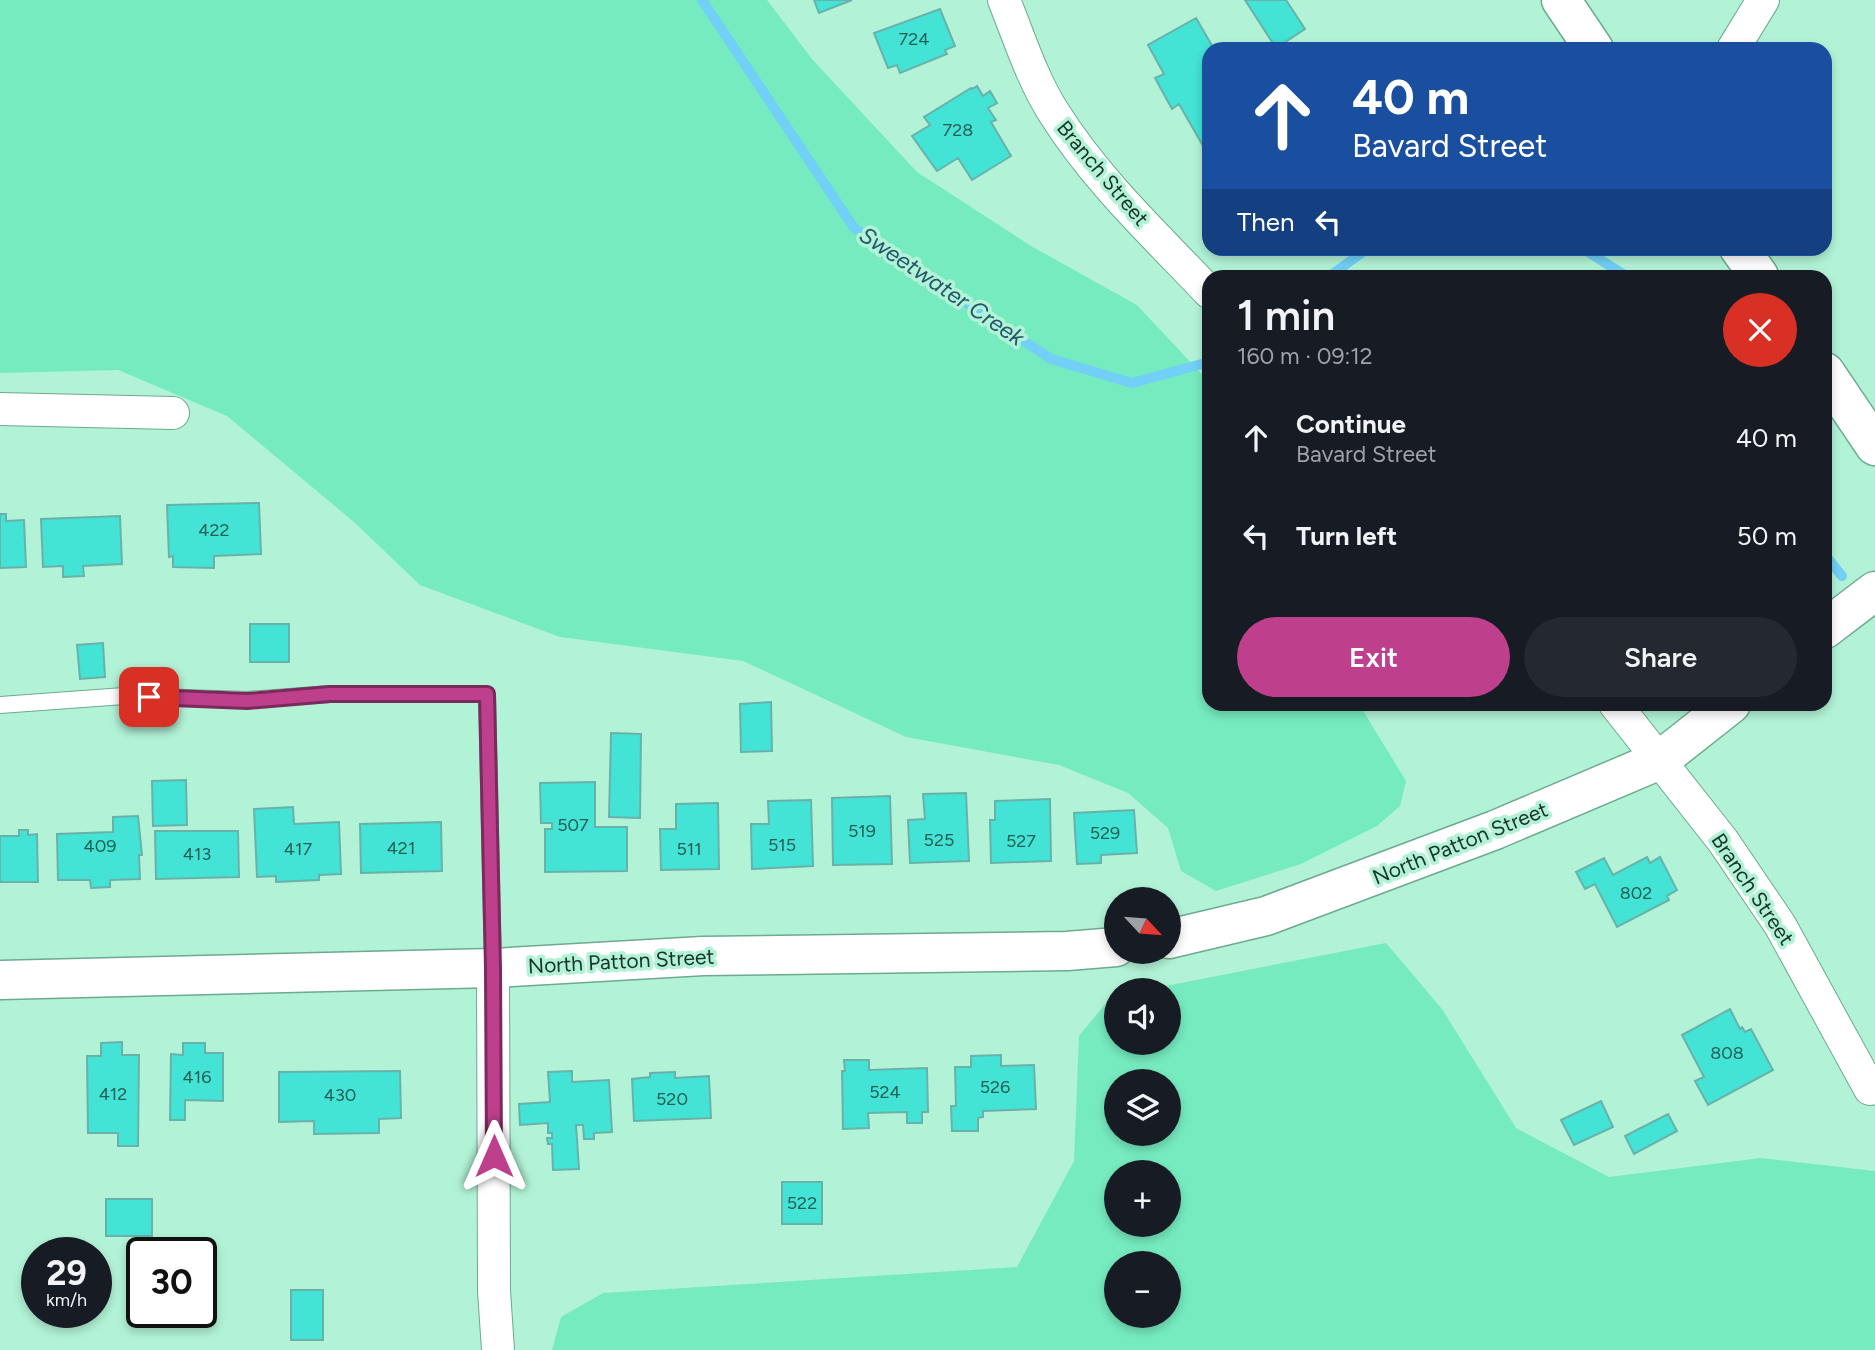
<!DOCTYPE html>
<meta charset="utf-8">
<style>
:root{--surface:#171b24;--page:#242831;--text:#f1f3f6;--muted:#9ea1a6;--accent:#be408d}
body{margin:0;font-family:Figtree,sans-serif;background:var(--page);color:var(--text);height:100vh;display:flex;flex-direction:column;font-size:26px;white-space:nowrap}
*{box-sizing:border-box;margin:0}
p{font-size:23px;color:var(--muted)}
.icon{flex:none;width:38px;height:38px;fill:none;stroke:currentColor;stroke-width:2;stroke-linecap:round;stroke-linejoin:round}
.map{position:relative;flex:1;overflow:hidden}
.drawer{position:absolute;left:1202px;top:270px;width:630px;height:441px;display:flex;flex-direction:column;background:var(--surface);border-radius:21px;box-shadow:0 4px 10px #0003}
.drawer>*{flex:none}
.banner{position:absolute;left:1202px;top:42px;width:630px;height:214px;border-radius:21px;box-shadow:0 4px 10px #0003;background:#1a4fa0;color:#fff;overflow:hidden}
.needle{width:46px;rotate:116deg}
.tools{position:absolute;left:1104px;top:887px;display:grid;gap:14px}
.tools a{display:grid;place-items:center;width:77px;height:77px;border-radius:50%;background:var(--surface);box-shadow:0 4px 10px #0003;font-size:35px}
.speed{position:absolute;left:21px;top:1237px;display:flex;gap:14px;font-size:35px;font-weight:700;text-align:center}
.speed>*{display:grid;place-content:center;width:91px;height:91px;border-radius:50%;background:var(--surface);box-shadow:0 4px 10px #0003;line-height:1}
.speed small{font-size:18px;font-weight:400}
.speed .limit{border:4px solid #111;border-radius:10px;background:#fff;color:#111}
.pin{position:absolute;display:grid;place-items:center;width:60px;height:60px;color:#fff;margin:-30px;border-radius:14px;box-shadow:0 4px 10px #0006}
.me{position:absolute;width:77px;margin:-38px;rotate:0deg;stroke-linejoin:round;filter:drop-shadow(0 0 5px #0008)}
.turn{display:flex;align-items:center;gap:24px;height:147px;padding:0 35px;font-size:32px}
.turn .icon{width:91px;height:91px;stroke-width:2.5}
.turn b{display:block;font-size:49px;line-height:60px}
.then{display:flex;align-items:center;height:66px;padding:0 35px;background:#0003;gap:14px;font-size:26px}
.round{display:grid;place-items:center;flex:none;width:74px;height:74px;border-radius:37px;background:var(--page)}
.summary{display:flex;align-items:center;justify-content:space-between;height:119px;padding:0 35px}
h1{font-size:42px;font-weight:600;line-height:52px}
.button{display:flex;gap:14px;margin-top:auto;padding:14px 35px}
.button a{flex:1;height:80px;border-radius:42px;background:var(--accent);color:#fff;font-size:28px;font-weight:600;line-height:80px;text-align:center}
.button a+a{background:var(--page);color:var(--text)}
ul{padding:0;list-style:none}
li{display:flex;align-items:center;gap:21px;height:98px;padding:0 35px}
li div{flex:1}
li b{display:block;font-size:26px}
li em{font-style:normal}
.map>svg:first-child{display:block}
.green{fill:#76ebbf;fill-rule:evenodd}
.lines{fill:none;stroke-linecap:round;stroke-linejoin:round}
.stream{stroke:#72d0f6;stroke-width:10}
.building{fill:#43e3d6;stroke:#69b2aa;stroke-width:2}
.service-casing{stroke:#6caa91;stroke-width:18}
.minor-casing{stroke:#6caa91;stroke-width:34}
.tertiary-casing{stroke:#6caa91;stroke-width:41}
.service{stroke:#fff;stroke-width:16}
.minor{stroke:#fff;stroke-width:32}
.tertiary{stroke:#fff;stroke-width:38}
.route-casing{stroke:#7c2a5c;stroke-width:18}
.route{stroke:#be408d;stroke-width:12}
.labels{text-anchor:middle;dominant-baseline:central;stroke-width:7;stroke-linejoin:round;paint-order:stroke}
.number-label{font-size:18px;fill:#245f54}
.street-label{font-size:21px;fill:#193329;stroke:#b2f3d7}
.water-label{font-size:23px;font-style:italic;fill:#23576b;stroke:#b2f3d7}
</style>
<div class="map">
<svg width="1875" height="1350" viewBox="0 0 1875 1350">
<rect width="100%" height="100%" fill="#b2f3d7"/>
<!-- green -->
<path class="green" d="M 0,0 L 767,0 L 812,59 L 917,172 L 1031,246 L 1137,305 L 1209,382 L 1209,704 L 1359,704 L 1406,781 L 1400,806 L 1377,826 L 1301,864 L 1216,891 L 1181,871 L 1168,828 L 1128,793 L 1059,765 L 906,737 L 743,661 L 560,637 L 420,585 L 354,522 L 227,416 L 118,370 L 0,373 Z
M 1386,943 L 1442,1009 L 1516,1128 L 1609,1177 L 1761,1158 L 1875,1171 L 1875,1350 L 552,1350 L 561,1317 L 603,1293 L 1017,1267 L 1074,1161 L 1079,1036 L 1111,997 L 1116,996 L 1116,1043 L 1169,1043 L 1169,990 L 1145,990 ZM 1116,1082 L 1169,1082 L 1169,1134 L 1116,1134 ZM 1116,1172 L 1169,1172 L 1169,1225 L 1116,1225 ZM 1116,1264 L 1169,1264 L 1169,1316 L 1116,1316 Z"/>
<g class="lines">
<!-- stream -->
<path class="stream" d="M 702,0 L 854,228 L 1051,359 L 1132,383 L 1209,362
M 1582,248 L 1626,276
M 1330,276 L 1368,248
M 1825,555 L 1842,576"/>
</g>
<!-- building -->
<path class="building" d="M 814,0 L 852,0 L 819,13 Z
M 1245,0 L 1286,0 L 1305,29 L 1276,48 Z
M 940,9 L 955,46 L 945,50 L 947,54 L 900,73 L 897,65 L 888,68 L 874,33 Z
M 1196,18 L 1214,49 L 1209,49 L 1209,152 L 1207,153 L 1179,104 L 1172,109 L 1155,78 L 1164,74 L 1148,45 Z
M 977,86 L 983,96 L 990,91 L 997,103 L 988,108 L 996,120 L 991,122 L 1011,156 L 972,180 L 958,158 L 937,171 L 912,136 L 930,125 L 924,117 L 971,88 L 972,89 Z
M 259,503 L 261,554 L 214,556 L 214,568 L 173,567 L 173,556 L 169,557 L 167,505 Z
M 0,514 L 6,514 L 6,521 L 24,520 L 26,567 L 0,568 Z
M 120,516 L 122,564 L 83,566 L 84,576 L 63,577 L 63,566 L 43,567 L 41,519 Z
M 250,624 L 289,624 L 289,662 L 250,662 Z
M 103,643 L 105,677 L 80,679 L 77,645 Z
M 771,702 L 772,751 L 741,752 L 740,704 Z
M 611,733 L 641,734 L 640,818 L 609,817 Z
M 186,780 L 187,825 L 153,826 L 152,781 Z
M 595,782 L 595,827 L 627,827 L 627,871 L 545,872 L 545,829 L 552,829 L 552,823 L 541,823 L 540,783 Z
M 966,793 L 969,861 L 910,863 L 908,820 L 925,819 L 923,794 Z
M 890,796 L 892,864 L 833,865 L 832,798 Z
M 1050,799 L 1051,861 L 991,863 L 990,820 L 995,820 L 995,801 Z
M 811,800 L 813,866 L 752,869 L 751,824 L 769,824 L 768,801 Z
M 718,803 L 719,869 L 661,870 L 660,829 L 676,829 L 676,804 Z
M 293,807 L 294,824 L 339,822 L 341,874 L 319,875 L 319,880 L 276,882 L 276,876 L 257,877 L 254,809 Z
M 1134,810 L 1137,853 L 1101,855 L 1101,863 L 1077,864 L 1074,813 Z
M 138,816 L 142,855 L 139,855 L 140,879 L 110,880 L 110,887 L 91,888 L 90,880 L 58,880 L 57,834 L 113,832 L 113,817 Z
M 441,822 L 442,871 L 361,873 L 360,824 Z
M 19,830 L 28,830 L 28,835 L 37,834 L 38,882 L 0,882 L 0,836 L 19,836 Z
M 155,831 L 238,831 L 239,877 L 156,879 Z
M 1647,857 L 1650,863 L 1660,857 L 1677,890 L 1667,896 L 1669,900 L 1617,927 L 1595,884 L 1585,889 L 1576,872 L 1604,858 L 1613,875 Z
M 1730,1009 L 1740,1029 L 1742,1027 L 1745,1032 L 1751,1029 L 1773,1070 L 1708,1105 L 1695,1081 L 1704,1077 L 1682,1035 Z
M 122,1042 L 122,1055 L 139,1055 L 138,1146 L 118,1146 L 118,1133 L 88,1133 L 87,1056 L 101,1056 L 101,1043 Z
M 183,1043 L 205,1043 L 205,1053 L 223,1053 L 223,1101 L 185,1100 L 185,1120 L 170,1120 L 171,1054 L 183,1055 Z
M 1001,1055 L 1001,1066 L 1034,1065 L 1036,1109 L 983,1111 L 983,1117 L 978,1118 L 978,1131 L 952,1131 L 951,1106 L 956,1106 L 955,1067 L 971,1067 L 971,1056 Z
M 844,1060 L 869,1060 L 869,1070 L 927,1068 L 928,1112 L 922,1112 L 922,1123 L 907,1123 L 907,1112 L 868,1113 L 869,1128 L 843,1129 L 842,1071 L 845,1071 Z
M 400,1071 L 401,1118 L 379,1119 L 379,1133 L 314,1134 L 314,1121 L 279,1122 L 279,1072 Z
M 572,1071 L 572,1082 L 609,1080 L 612,1132 L 594,1133 L 594,1139 L 584,1139 L 583,1125 L 576,1125 L 579,1169 L 553,1170 L 552,1144 L 548,1144 L 547,1138 L 552,1138 L 552,1133 L 548,1133 L 548,1123 L 520,1125 L 519,1104 L 550,1102 L 548,1072 Z
M 675,1072 L 675,1078 L 709,1076 L 711,1118 L 634,1121 L 632,1079 L 650,1077 L 650,1073 Z
M 1601,1101 L 1613,1127 L 1574,1145 L 1561,1120 Z
M 1668,1114 L 1677,1131 L 1634,1154 L 1625,1136 Z
M 782,1182 L 822,1182 L 822,1224 L 782,1224 Z
M 106,1199 L 152,1199 L 152,1236 L 106,1236 Z
M 291,1290 L 323,1290 L 323,1340 L 291,1340 Z"/>
<g class="lines">
<!-- service casing -->
<g class="service-casing">
<path id="service" d="M 0,705 L 124,696 L 247,700 L 330,694 L 487,694 L 493,968"/>
</g>
<!-- minor casing -->
<g class="minor-casing">
<path id="minor" d="M 1004,0 C 1019,37 1032,79 1054,113 C 1096,180 1155,235 1209,292
M 1733,49 L 1763,0
M 0,409 L 173,413
M 1615,704 L 1723,841 L 1780,925 L 1870,1089
M 493,968 L 494,1291 L 498,1350"/>
</g>
<!-- tertiary casing -->
<g class="tertiary-casing">
<path id="tertiary" d="M 1561,0 L 1594,49
M 1739,248 L 1759,276
M 1825,372 L 1875,446
M 1825,629 L 1875,591
M 1169,939 L 1266,916 L 1495,830 L 1660,760 L 1731,704
M 0,980 L 493,968 L 703,956 L 1067,951 L 1116,947"/>
</g>
<!-- service -->
<use href="#service" class="service"/>
<!-- minor -->
<use href="#minor" class="minor"/>
<!-- tertiary -->
<use href="#tertiary" class="tertiary"/>
</g>
<g class="lines">
<!-- route casing -->
<g class="route-casing">
<path id="route" d="M 149,697 L 247,701 L 330,694 L 487,694 L 493,968 L 494,1156"/>
</g>
<!-- route -->
<use href="#route" class="route"/>
</g>
<g class="labels">
<!-- number labels -->
<g class="number-label">
<text x="914" y="39">724</text>
<text x="958" y="130">728</text>
<text x="214" y="530">422</text>
<text x="573" y="825">507</text>
<text x="862" y="831">519</text>
<text x="1105" y="833">529</text>
<text x="939" y="840">525</text>
<text x="1021" y="841">527</text>
<text x="782" y="845">515</text>
<text x="100" y="846">409</text>
<text x="401" y="848">421</text>
<text x="298" y="849">417</text>
<text x="689" y="849">511</text>
<text x="197" y="854">413</text>
<text x="1636" y="893">802</text>
<text x="1727" y="1053">808</text>
<text x="197" y="1077">416</text>
<text x="995" y="1087">526</text>
<text x="885" y="1092">524</text>
<text x="113" y="1094">412</text>
<text x="340" y="1095">430</text>
<text x="672" y="1099">520</text>
<text x="802" y="1203">522</text>
</g>
<!-- street labels -->
<g class="street-label">
<text transform="translate(1103 173) rotate(50)">Branch Street</text>
<text transform="translate(1460 843) rotate(-22)">North Patton Street</text>
<text transform="translate(1753 889) rotate(56)">Branch Street</text>
<text transform="translate(621 961) rotate(-3)">North Patton Street</text>
</g>
<!-- water labels -->
<g class="water-label">
<text transform="translate(942 286) rotate(34)">Sweetwater Creek</text>
</g>
</g>
</svg>
<div class="tools">
<a><svg class="needle" viewBox="-14 -14 28 28"><path d="M0-13l5 13h-10z" fill="#e53935"/><path d="M0 13l5-13h-10z" fill="#9ea1a6"/></svg></a>
<a><svg class="icon" aria-label="sound" viewBox="0 0 24 24"><path d="M4 9h4l5-4v14l-5-4H4zM17 9q2 3 0 6"/></svg></a>
<a><svg class="icon" aria-label="layers" viewBox="0 0 24 24"><path d="M12 4l9 5-9 5-9-5zM3 14l9 5 9-5"/></svg></a>
<a>+</a>
<a>−</a>
</div>
<div class="speed"><div>29<small>km/h</small></div><div class="limit">30</div></div>
<div class="pin" style="left:149px;top:697px;background:#d93025"><svg class="icon" aria-label="arrive" viewBox="0 0 24 24"><path d="M6 21V4h12l-3 4 3 4H6"/></svg></div>
<svg class="me" style="left:494px;top:1156px" viewBox="-20 -20 40 40"><path d="M0-17L14 15 0 8-14 15z" fill="#be408d" stroke="#fff" stroke-width="4"/></svg>
<div class="banner">
<div class="turn"><svg class="icon" aria-label="ahead" viewBox="0 0 24 24"><path d="M12 20V5M6 11l6-6 6 6"/></svg><div><b>40 m</b>Bavard Street</div></div>
<div class="then">Then<svg class="icon" aria-label="left" viewBox="0 0 24 24"><path d="M17 20v-9H6M10 6l-5 5 5 5"/></svg></div>
</div>
<section class="drawer">
<div class="summary"><div><h1>1 min</h1><p>160 m · 09:12</p></div><a class="round" style="background:#d93025;color:#fff"><svg class="icon" aria-label="close" viewBox="0 0 24 24"><path d="M6 6l12 12M18 6L6 18"/></svg></a></div>
<ul>
<li><svg class="icon" aria-label="ahead" viewBox="0 0 24 24"><path d="M12 20V5M6 11l6-6 6 6"/></svg><div><b>Continue</b><p>Bavard Street</p></div><em>40 m</em></li>
<li><svg class="icon" aria-label="left" viewBox="0 0 24 24"><path d="M17 20v-9H6M10 6l-5 5 5 5"/></svg><div><b>Turn left</b></div><em>50 m</em></li>
</ul>
<div class="button"><a>Exit</a><a>Share</a></div>
</section>
</div>
